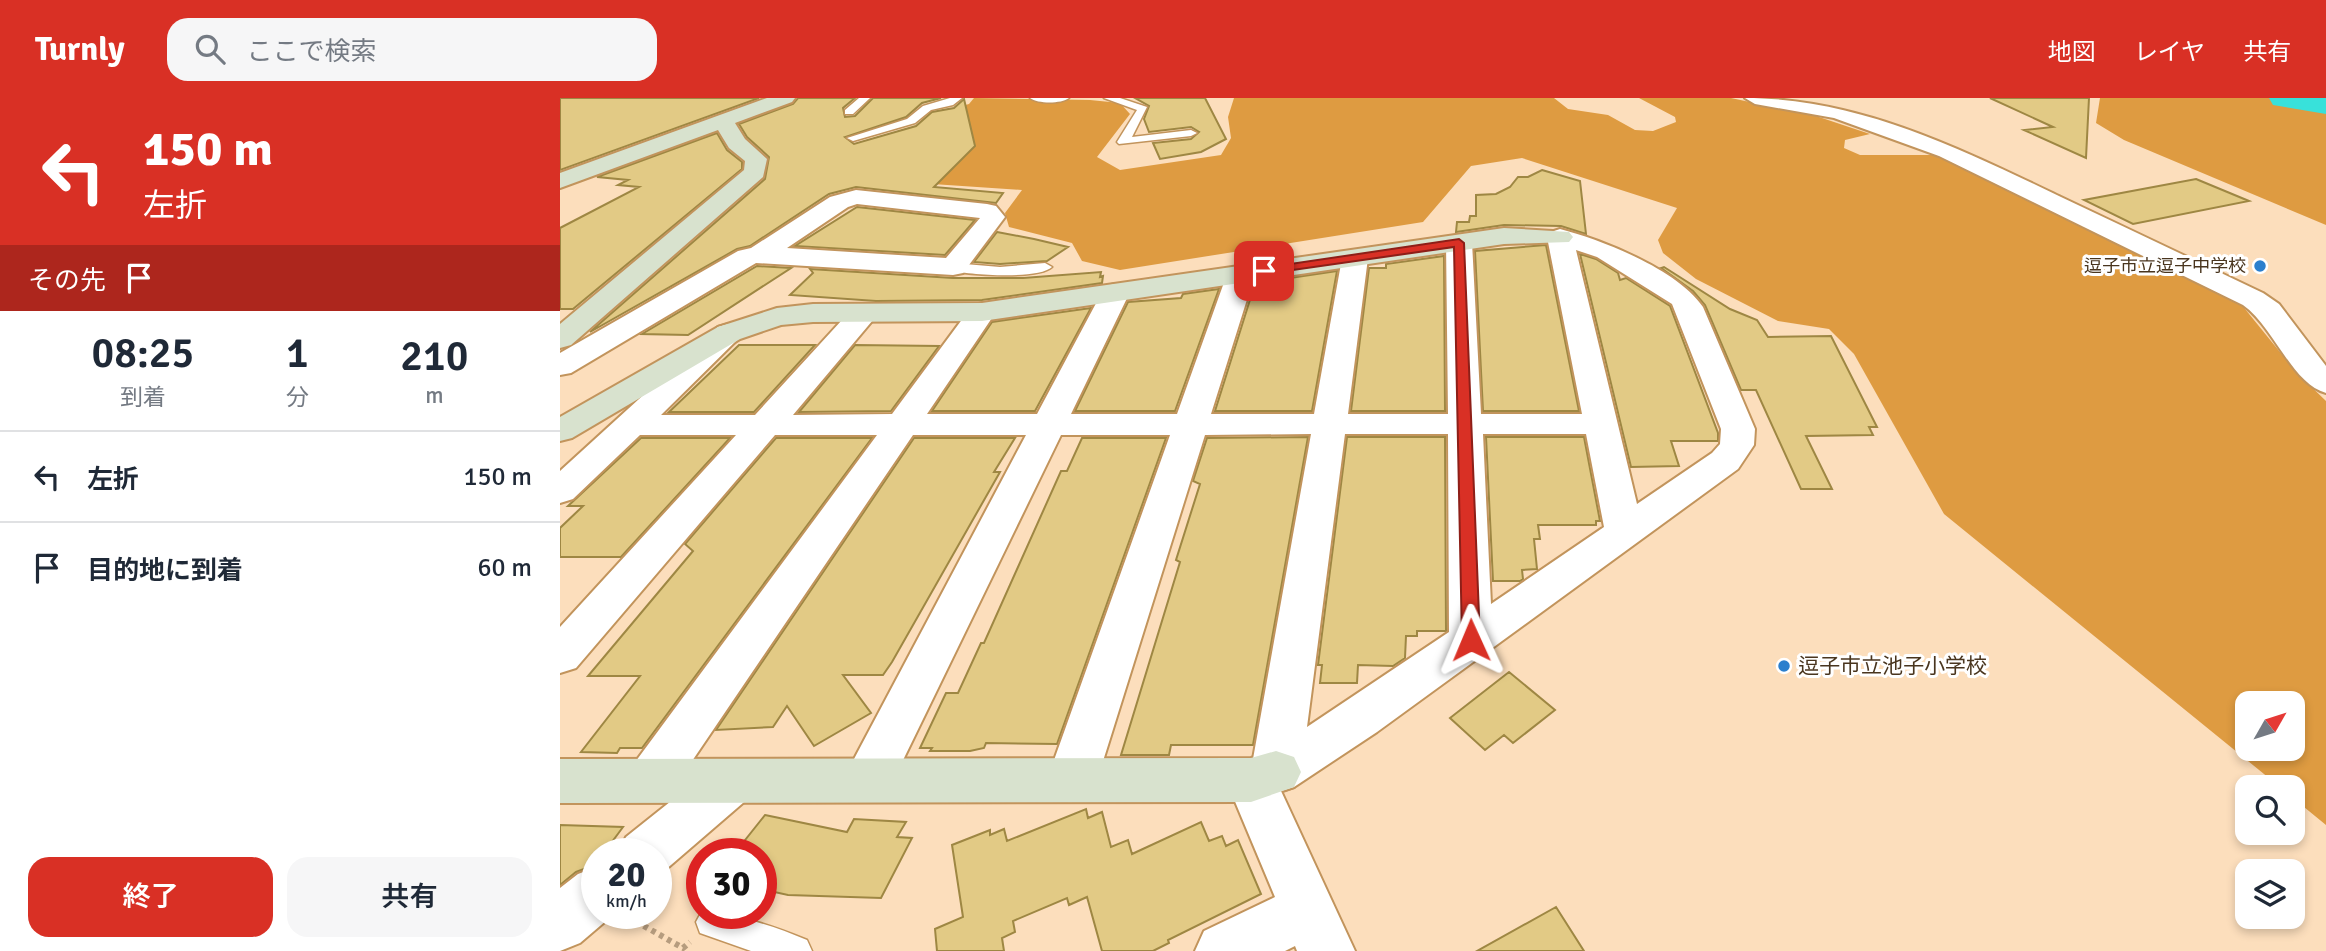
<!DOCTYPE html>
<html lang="ja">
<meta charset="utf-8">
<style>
:root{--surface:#fff;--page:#f6f6f7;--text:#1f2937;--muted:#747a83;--line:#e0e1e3;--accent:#d93025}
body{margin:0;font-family:Signika,"Noto Sans JP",sans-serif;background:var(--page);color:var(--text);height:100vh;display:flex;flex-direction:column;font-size:26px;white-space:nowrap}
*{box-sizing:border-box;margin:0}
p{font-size:23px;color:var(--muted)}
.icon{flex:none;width:38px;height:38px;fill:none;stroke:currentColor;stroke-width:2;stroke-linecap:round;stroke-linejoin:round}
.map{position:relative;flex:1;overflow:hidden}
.sheet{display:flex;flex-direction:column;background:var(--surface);width:560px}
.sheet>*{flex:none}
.hud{background:#d93025;color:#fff;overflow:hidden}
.needle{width:46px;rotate:51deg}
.buttons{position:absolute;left:1675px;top:593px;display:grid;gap:14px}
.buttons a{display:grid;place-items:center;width:70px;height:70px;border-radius:14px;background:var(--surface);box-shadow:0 4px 10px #0003;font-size:35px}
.speed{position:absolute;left:21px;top:740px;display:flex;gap:14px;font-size:35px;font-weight:700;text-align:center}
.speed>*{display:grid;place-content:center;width:91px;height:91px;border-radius:50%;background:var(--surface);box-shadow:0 4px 10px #0003;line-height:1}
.speed small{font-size:18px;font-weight:400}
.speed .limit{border:10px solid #d22;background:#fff;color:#111}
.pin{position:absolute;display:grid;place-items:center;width:60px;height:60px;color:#fff;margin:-30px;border-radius:14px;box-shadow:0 4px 10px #0006}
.me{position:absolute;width:77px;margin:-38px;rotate:359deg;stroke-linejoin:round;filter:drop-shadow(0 0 5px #0008)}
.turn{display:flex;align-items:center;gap:24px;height:147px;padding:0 28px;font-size:32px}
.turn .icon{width:91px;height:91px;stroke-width:2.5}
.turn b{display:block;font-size:49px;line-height:60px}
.then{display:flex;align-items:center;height:66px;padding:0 28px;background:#0003;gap:14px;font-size:26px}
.eta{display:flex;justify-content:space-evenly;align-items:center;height:119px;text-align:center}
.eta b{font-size:42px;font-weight:600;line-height:49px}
.button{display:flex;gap:14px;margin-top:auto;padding:14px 28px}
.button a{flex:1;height:80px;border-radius:21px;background:var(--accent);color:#fff;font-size:28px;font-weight:600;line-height:80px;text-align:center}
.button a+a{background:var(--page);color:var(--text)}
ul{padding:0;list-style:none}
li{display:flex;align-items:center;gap:21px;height:91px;padding:0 28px;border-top:2px solid var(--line)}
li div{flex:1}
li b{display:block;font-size:26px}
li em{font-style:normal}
header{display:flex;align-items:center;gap:42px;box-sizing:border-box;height:98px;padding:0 35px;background:var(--accent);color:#fff}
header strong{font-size:33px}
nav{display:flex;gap:38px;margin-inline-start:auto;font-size:24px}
.search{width:490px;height:63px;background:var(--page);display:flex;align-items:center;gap:18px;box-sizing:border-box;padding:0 24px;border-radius:21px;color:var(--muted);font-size:26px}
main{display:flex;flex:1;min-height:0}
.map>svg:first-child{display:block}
.forest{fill:#de9b41;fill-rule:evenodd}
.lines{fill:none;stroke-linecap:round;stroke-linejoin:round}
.river{fill:#38e1da;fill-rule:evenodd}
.building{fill:#e2ca85;stroke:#9e8743;stroke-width:2}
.lane-casing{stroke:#c2945c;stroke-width:3}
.street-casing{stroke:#c2945c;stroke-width:4}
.secondary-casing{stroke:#c2945c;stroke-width:4}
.path{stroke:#b69c7e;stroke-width:6;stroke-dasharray:4.5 4.5;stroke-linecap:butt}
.lane{fill:#fff;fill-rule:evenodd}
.street{fill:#fff;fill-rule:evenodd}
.secondary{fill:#d8e2ce;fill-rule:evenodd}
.route{fill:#d93025;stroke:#8d1f18;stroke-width:2}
.poi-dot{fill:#2b7fcd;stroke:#fff;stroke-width:2.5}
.labels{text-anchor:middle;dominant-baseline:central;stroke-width:6;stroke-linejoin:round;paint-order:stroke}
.far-poi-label{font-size:18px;fill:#49351e;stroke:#fff;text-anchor:end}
.poi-label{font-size:21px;fill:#49351e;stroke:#fff;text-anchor:start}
</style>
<header>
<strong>Turnly</strong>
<div class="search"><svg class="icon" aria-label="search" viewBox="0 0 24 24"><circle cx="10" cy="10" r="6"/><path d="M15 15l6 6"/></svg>ここで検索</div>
<nav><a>地図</a><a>レイヤ</a><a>共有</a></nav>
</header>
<main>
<section class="sheet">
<div class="hud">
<div class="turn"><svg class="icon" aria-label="left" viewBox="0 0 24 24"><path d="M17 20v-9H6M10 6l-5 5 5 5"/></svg><div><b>150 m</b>左折</div></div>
<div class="then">その先<svg class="icon" aria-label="arrive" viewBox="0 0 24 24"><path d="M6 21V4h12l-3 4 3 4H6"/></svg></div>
</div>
<div class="eta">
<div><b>08:25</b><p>到着</p></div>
<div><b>1</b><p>分</p></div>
<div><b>210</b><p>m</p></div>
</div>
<ul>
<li><svg class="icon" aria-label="left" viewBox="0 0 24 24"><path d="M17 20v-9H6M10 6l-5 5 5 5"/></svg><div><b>左折</b></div><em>150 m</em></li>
<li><svg class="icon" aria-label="arrive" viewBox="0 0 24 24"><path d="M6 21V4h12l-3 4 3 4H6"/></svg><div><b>目的地に到着</b></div><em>60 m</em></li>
</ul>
<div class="button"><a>終了</a><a>共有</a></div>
</section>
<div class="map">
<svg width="1766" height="853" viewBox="0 0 1766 853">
<rect width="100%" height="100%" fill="#fcdebc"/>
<!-- forest -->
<path class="forest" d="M 414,0 L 530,2 L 560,5 L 570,16 L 537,59 L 560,72 L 661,57 L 671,40 L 668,19 L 674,0 L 994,0 L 1008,11 L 1048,17 L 1075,32 L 1093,33 L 1116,24 L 1115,19 L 1079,0 L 1171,0 L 1256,18 L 1310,36 L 1285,42 L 1284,50 L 1300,57 L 1384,57 L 1681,206 L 1736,274 L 1766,303 L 1766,727 L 1733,700 L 1732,690 L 1720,689 L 1384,416 L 1294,256 L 1269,231 L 1218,223 L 1136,181 L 1103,155 L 1098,142 L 1117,110 L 962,60 L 911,68 L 863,124 L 560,172 L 522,163 L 512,145 L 449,129 L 445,115 L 462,92 L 298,81 L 376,15 L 409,6 ZM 1687,606 L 1732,606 L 1732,651 L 1687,651 Z
M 1540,0 L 1766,0 L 1766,127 L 1564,42 L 1536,25 Z"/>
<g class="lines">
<!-- river -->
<path class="river" d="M 1709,0 L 1766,0 L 1766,16 L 1713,7 Z"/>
</g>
<!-- building -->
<path class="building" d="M 0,0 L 199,0 L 0,72 Z
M 238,0 L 295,0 L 283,10 L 285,19 L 295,18 L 313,0 L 381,0 L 362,5 L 346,19 L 285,39 L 294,46 L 356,28 L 372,14 L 394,10 L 404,1 L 415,48 L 374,89 L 443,95 L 436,105 L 296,89 L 269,96 L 190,148 L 177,151 L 30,234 L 205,81 L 209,59 L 187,39 L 179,26 L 233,6 Z
M 575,0 L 645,0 L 666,41 L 641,54 L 600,61 L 593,45 L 631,41 L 639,34 L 631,29 L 589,34 L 584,21 L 589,8 Z
M 1430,0 L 1529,0 L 1526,60 L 1464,32 L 1493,29 Z
M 157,35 L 167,52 L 182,64 L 182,71 L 13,211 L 0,211 L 0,130 L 79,89 L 58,87 L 68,82 L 37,79 Z
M 982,72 L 1020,83 L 1026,136 L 1001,128 L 944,127 L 896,134 L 897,124 L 909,124 L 910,118 L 916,118 L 916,97 L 936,96 L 950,89 L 958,79 L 968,79 Z
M 1636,81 L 1689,103 L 1573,126 L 1524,102 Z
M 297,109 L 415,122 L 385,157 L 235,148 Z
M 437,134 L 474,141 L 508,149 L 487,163 L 440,166 L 414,164 Z
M 986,147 L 1019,313 L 923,313 L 915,153 Z
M 1020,156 L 1036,161 L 1058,175 L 1060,182 L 1066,180 L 1110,208 L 1158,335 L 1158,343 L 1111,343 L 1119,368 L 1071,369 Z
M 884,158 L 885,313 L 791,313 L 809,170 L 826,170 L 826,166 Z
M 197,168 L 231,170 L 128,237 L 82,236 Z
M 1104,169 L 1170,211 L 1197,222 L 1208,239 L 1271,238 L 1317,329 L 1309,329 L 1313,337 L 1246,338 L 1272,391 L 1241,391 L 1196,292 L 1181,292 L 1145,207 L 1133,193 L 1101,170 Z
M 250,171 L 393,180 L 463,180 L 541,174 L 540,179 L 543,178 L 542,185 L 422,202 L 316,203 L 230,197 L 253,175 Z
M 777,173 L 752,313 L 655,313 L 694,189 L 697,185 Z
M 659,191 L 615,313 L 515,313 L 568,204 L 621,200 L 623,196 Z
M 531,210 L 475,313 L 372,313 L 432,224 Z
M 179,247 L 255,247 L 194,314 L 109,314 Z
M 295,247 L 379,248 L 331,313 L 239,314 Z
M 748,339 L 693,647 L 611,647 L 609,657 L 561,657 L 620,464 L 616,462 L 640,386 L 633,383 L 647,340 Z
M 787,339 L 885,339 L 886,533 L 857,533 L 857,538 L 846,538 L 845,560 L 833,568 L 798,567 L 797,585 L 760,585 L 762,567 L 758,567 Z
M 926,339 L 1024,339 L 1040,423 L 1036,423 L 1036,427 L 978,427 L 980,441 L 974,441 L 977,471 L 962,472 L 963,481 L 960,483 L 933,483 Z
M 81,340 L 170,340 L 61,459 L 0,459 L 0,430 L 23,408 L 8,408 Z
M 216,340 L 312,340 L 82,650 L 60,650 L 57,655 L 21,654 L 80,578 L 28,578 L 133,453 L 125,446 Z
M 354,340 L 455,340 L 434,374 L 440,374 L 332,564 L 323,577 L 283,577 L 311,615 L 254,648 L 227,608 L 213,629 L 156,632 Z
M 522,340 L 606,340 L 497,646 L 426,645 L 424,650 L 410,653 L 370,653 L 372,650 L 360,650 L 386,595 L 398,595 L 421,545 L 424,545 L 501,373 L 507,373 Z
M 949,574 L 995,612 L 953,645 L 944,637 L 925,652 L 890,620 Z
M 526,711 L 528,720 L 542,714 L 551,749 L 568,742 L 572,756 L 641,724 L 649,743 L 662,738 L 666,748 L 678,742 L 701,796 L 608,842 L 609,845 L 593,853 L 542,853 L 527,799 L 509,807 L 507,800 L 453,823 L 455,834 L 442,840 L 444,853 L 377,853 L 375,831 L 403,819 L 392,747 L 430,732 L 430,737 L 444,731 L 447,743 Z
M 205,717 L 287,734 L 294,721 L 346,724 L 337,739 L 352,740 L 321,800 L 228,797 L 201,791 L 201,756 L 174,756 Z
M 0,727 L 63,729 L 43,756 L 37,756 L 35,767 L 16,774 L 0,787 Z
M 996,809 L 1024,853 L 917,853 Z"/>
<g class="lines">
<!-- lane casing -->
<g class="lane-casing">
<path id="lane" d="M 299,0 L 310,0 L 293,16 L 285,16 L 285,12 Z
M 390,0 L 402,0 L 393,7 L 371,12 L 355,25 L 293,43 L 287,40 L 347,21 L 363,8 Z
M 470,0 L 509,0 C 501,6 478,6 470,0 Z
M 544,0 L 560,0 L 587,9 L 572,39 L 631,32 L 637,35 L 631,38 L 559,46 L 557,44 L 577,12 Z
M 393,165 L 440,169 L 485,165 L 492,169 C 478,182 408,177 388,172 L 386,169 Z
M 142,813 L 142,816 C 179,816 213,828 247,842 L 252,853 L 191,853 L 140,835 L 136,824 Z"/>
</g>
<!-- street casing -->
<g class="street-casing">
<path id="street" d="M 1185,0 C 1299,0 1401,51 1501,99 C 1569,131 1636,163 1703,195 L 1719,206 L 1766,268 L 1766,295 C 1732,286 1714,229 1683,207 L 1379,58 L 1274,20 L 1195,6 Z
M 296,92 L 427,106 L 436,108 L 445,119 L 403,175 L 393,177 L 196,165 L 11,275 L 0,277 L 0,255 L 178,153 L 191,150 L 270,99 ZM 297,106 L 420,120 L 386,160 L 227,150 L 288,109 Z
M 1000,131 C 1043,142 1118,172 1143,209 L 1195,331 L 1194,347 L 1178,371 L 817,634 L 734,689 L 721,693 L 795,853 L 737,853 L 735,848 L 725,853 L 635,853 L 644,833 L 715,799 L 666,682 L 673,667 L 693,661 L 751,336 L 645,337 L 538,679 L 531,694 L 513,701 L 495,694 L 488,679 L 610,337 L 501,337 L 328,693 L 310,700 L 292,693 L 285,678 L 466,337 L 353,337 L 109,697 L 91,704 L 73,697 L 66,682 L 73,667 L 317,337 L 215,337 L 16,570 L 0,575 L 0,529 L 176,337 L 80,337 L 13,401 L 0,405 L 0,373 L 158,229 L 169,226 L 180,229 L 184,235 L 101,317 L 195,317 L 293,210 L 303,207 L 313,210 L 318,216 L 233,317 L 332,316 L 412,208 L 422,205 L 432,208 L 436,214 L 367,316 L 477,316 L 542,194 L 546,188 L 556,186 L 566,188 L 570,194 L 511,316 L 617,316 L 667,176 L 671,170 L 691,170 L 695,176 L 651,316 L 754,316 L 782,160 L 786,154 L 804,154 L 808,160 L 788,316 L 888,316 L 886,144 L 890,139 L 908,139 L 912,144 L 921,316 L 1022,316 L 987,139 L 991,134 ZM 1016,152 L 1037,159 L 1112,206 L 1161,331 L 1160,346 L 1152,355 L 1077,406 ZM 785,336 L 888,336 L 889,534 L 747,629 ZM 923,336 L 1026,336 L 1044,429 L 931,506 Z
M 173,661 L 191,668 L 198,683 L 191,698 L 104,773 L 96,776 L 96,756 L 58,756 L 66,739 L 155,668 Z
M 37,769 L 37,816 L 54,816 L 20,845 L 0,853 L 0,790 L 18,776 Z"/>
</g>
<!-- secondary casing -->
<g class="secondary-casing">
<path id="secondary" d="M 207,0 L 235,0 L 232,4 L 175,25 L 185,41 L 207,61 L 203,79 L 11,247 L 0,250 L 0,226 L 184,72 L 185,63 L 169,50 L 158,32 L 0,90 L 0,75 Z
M 944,130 L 1009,134 L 1013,139 L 1009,144 L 944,146 L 422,223 L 253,224 L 221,227 L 180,241 L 12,340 L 0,343 L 0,319 L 158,229 L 217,210 L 253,206 L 422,205 Z
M 716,653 L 734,659 L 741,674 L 734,689 L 691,704 L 0,705 L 0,661 L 691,660 Z"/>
</g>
<!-- path -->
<path class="path" d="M 68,819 L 123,850 L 130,844"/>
<!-- lane -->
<use href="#lane" class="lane"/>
<!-- street -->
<use href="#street" class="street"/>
<!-- secondary -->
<use href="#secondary" class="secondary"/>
</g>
<!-- route -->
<path class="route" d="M 899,141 L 904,145 L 920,542 L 911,549 L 902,542 L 894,149 L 704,176 L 698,173 L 704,170 Z"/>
<!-- markers -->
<g class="poi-dot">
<circle cx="1700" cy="168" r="7"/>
<circle cx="1224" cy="568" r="7"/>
</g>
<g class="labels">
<!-- far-poi labels -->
<g class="far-poi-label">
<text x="1686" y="168">逗子市立逗子中学校</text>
</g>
<!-- poi labels -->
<g class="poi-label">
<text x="1238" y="568">逗子市立池子小学校</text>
</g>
</g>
</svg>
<div class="buttons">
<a><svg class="needle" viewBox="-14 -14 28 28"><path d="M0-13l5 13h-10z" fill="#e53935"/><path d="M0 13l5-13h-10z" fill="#747a83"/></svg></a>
<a><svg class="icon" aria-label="search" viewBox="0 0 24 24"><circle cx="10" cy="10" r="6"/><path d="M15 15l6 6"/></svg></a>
<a><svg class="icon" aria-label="layers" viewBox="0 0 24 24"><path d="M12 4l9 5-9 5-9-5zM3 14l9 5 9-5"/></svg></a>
</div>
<div class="speed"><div>20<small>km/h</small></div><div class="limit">30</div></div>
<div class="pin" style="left:704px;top:173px;background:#d93025"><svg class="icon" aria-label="arrive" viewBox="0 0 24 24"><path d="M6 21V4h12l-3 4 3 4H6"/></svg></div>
<svg class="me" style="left:911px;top:542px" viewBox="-20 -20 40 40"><path d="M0-17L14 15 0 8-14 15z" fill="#d93025" stroke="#fff" stroke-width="4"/></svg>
</div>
</main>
